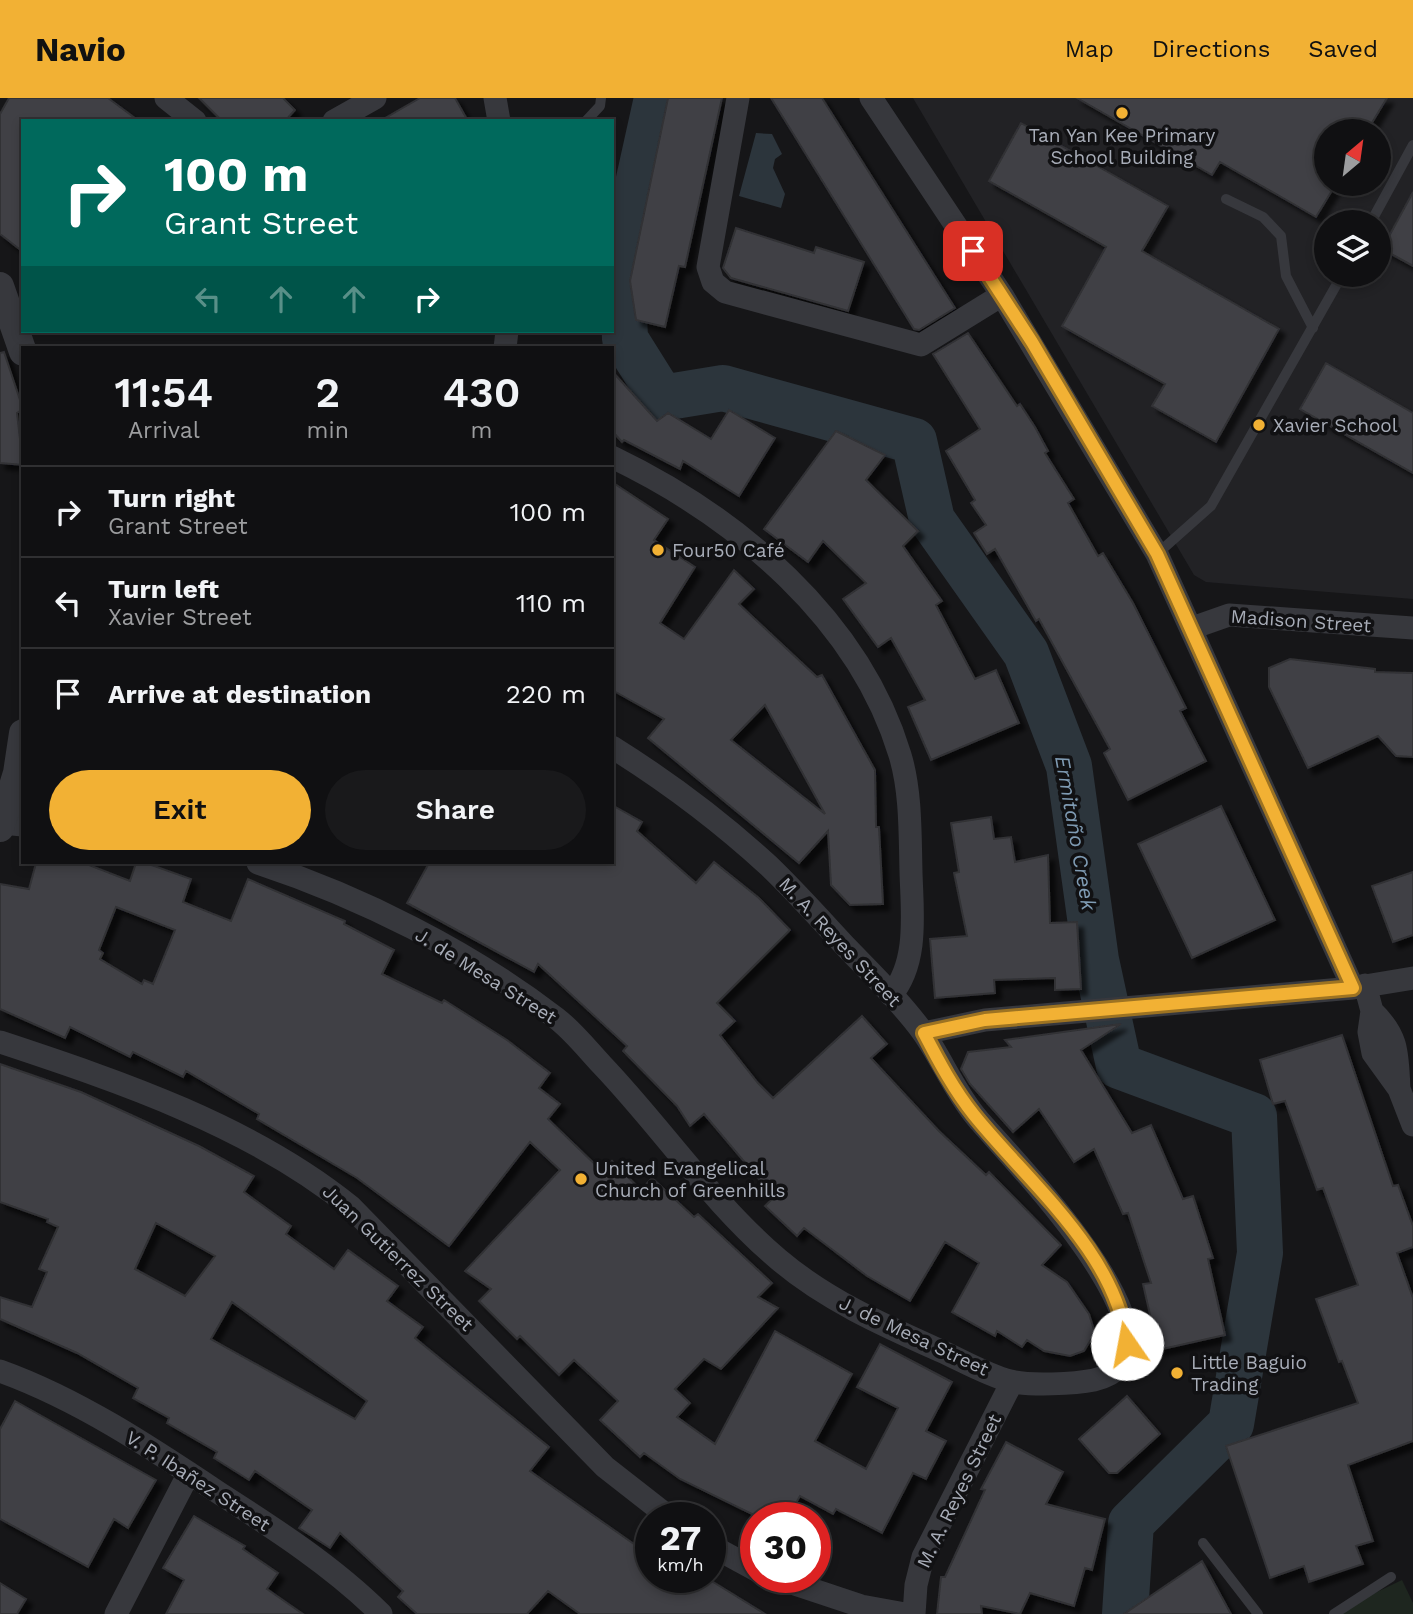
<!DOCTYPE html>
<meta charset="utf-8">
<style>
:root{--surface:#101012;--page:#19191b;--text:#f1f3f6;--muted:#9c9d9f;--line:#303032;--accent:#f2b134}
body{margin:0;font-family:"Work Sans",sans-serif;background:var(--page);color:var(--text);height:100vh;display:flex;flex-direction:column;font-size:26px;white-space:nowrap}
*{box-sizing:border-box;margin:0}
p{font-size:23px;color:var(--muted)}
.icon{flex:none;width:38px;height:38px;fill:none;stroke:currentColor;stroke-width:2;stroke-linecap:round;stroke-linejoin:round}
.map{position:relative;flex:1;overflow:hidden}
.sheet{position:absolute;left:21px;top:248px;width:593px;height:518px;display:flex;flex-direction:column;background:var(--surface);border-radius:0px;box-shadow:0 4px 10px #0003,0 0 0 2px var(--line)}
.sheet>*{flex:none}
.guide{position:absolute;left:21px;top:21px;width:593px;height:214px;border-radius:0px;box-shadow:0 4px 10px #0003,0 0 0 2px var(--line);background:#00695c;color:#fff;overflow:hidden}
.needle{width:46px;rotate:29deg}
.fabs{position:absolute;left:1314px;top:21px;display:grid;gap:14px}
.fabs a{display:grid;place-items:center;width:77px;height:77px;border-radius:50%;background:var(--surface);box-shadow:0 4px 10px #0003,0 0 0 2px var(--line);font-size:35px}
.speed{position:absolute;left:635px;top:1404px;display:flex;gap:14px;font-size:35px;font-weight:700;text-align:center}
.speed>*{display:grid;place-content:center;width:91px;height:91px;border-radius:50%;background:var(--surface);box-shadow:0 4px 10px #0003,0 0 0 2px var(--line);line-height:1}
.speed small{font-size:18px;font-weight:400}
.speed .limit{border:10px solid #d22;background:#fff;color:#111}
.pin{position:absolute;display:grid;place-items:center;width:60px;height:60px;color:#fff;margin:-30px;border-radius:14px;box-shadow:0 4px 10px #0006}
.me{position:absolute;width:77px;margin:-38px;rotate:348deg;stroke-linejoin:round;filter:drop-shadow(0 0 5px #0008)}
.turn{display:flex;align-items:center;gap:24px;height:147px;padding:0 28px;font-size:32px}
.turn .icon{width:91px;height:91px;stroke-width:2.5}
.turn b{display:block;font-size:49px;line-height:60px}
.lanes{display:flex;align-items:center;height:66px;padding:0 28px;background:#0003;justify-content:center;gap:35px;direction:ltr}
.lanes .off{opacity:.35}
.eta{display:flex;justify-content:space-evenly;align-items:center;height:119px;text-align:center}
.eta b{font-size:42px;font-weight:600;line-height:49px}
.button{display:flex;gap:14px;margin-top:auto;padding:14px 28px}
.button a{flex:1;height:80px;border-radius:42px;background:var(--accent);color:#111;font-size:28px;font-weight:600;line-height:80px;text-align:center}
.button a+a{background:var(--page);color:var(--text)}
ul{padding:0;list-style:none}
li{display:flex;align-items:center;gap:21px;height:91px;padding:0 28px;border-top:2px solid var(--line)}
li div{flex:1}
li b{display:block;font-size:26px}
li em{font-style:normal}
header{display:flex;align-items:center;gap:42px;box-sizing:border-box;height:98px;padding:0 35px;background:var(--accent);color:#111}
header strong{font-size:33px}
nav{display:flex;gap:38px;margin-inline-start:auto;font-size:24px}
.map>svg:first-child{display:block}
.built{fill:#222225;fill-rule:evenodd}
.green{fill:#1e261f}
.water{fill:#2c353c}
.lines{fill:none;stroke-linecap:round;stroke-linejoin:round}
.river{stroke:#2c353c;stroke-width:46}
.building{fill:#404145;stroke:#303034;stroke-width:2;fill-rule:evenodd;filter:url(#shadow)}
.service{stroke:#37383d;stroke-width:10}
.minor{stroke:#37383d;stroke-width:23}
.tertiary{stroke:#37383d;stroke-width:28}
.route-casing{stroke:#9d7322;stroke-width:18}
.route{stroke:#f2b134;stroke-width:12}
.poi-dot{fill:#f2b134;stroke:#111113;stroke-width:2.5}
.labels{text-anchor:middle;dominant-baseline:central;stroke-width:7;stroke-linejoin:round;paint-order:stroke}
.poi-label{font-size:19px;fill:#a8adb8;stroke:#111113;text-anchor:start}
.street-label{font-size:19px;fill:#a8adb8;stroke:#111113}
.water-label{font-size:21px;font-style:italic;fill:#7f9bb3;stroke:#111113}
</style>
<header>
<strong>Navio</strong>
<nav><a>Map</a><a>Directions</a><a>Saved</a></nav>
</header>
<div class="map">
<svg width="1413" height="1516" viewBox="0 0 1413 1516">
<defs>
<filter id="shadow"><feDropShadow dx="6" dy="6" stdDeviation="2" flood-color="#0009"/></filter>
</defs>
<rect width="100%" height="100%" fill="#161618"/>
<!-- built -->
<path class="built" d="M 913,0 L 1413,0 L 1413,501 L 1206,484 L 1194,477 ZM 1326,33 L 1379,33 L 1379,86 L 1326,86 ZM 1326,124 L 1379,124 L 1379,177 L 1326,177 Z"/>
<!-- green -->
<path class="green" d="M 1402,1482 L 1413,1505 L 1413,1516 L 1331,1516 Z"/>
<!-- water -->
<path class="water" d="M 756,35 L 772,36 L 782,56 L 775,61 L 773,70 L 785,96 L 781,110 L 739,98 Z"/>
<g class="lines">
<!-- river -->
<path class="river" d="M 657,0 L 622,158 L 625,241 L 662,300 L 723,290 L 914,343 L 932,422 L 1026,555 L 1069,668 L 1096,862 L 1119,968 L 1254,1018 L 1260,1155 L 1231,1326 L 1131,1425 L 1125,1516"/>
</g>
<!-- building -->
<path class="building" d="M 9,0 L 108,0 L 139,23 L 23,23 L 23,154 L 0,136 L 0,16 Z
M 199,0 L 283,0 L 295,12 L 285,23 L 222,23 Z
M 420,0 L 455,0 L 468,23 L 380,23 Z
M 668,0 L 722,0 L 685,169 L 679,168 L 665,229 L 636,222 L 630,183 Z
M 771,0 L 822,0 L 955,210 L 919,232 L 914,231 Z
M 1077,0 L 1387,0 L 1367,33 L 1326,33 L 1326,86 L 1336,86 L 1316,119 L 1220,64 L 1212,77 Z
M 1021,25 L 1168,108 L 1142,153 L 1279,231 L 1216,344 L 1152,308 L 1165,286 L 1062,228 L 1106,149 L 989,83 Z
M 1413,94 L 1413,168 L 1382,151 Z
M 736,130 L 814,155 L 816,149 L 864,164 L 848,213 L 731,180 L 723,170 Z
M 968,235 L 1017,308 L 1020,306 L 1035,329 L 1048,353 L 1045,355 L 1074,401 L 1068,405 L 1098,458 L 1103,455 L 1133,505 L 1186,610 L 1180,613 L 1206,663 L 1128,702 L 1104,655 L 1110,651 L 1039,521 L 1036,523 L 995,451 L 987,456 L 974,435 L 986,427 L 971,405 L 975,402 L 946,353 L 980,331 L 933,256 Z
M 4,254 L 23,311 L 17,315 L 23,367 L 0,365 L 0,255 Z
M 1326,265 L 1413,315 L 1413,375 L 1300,311 Z
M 612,273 L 657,323 L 668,315 L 711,341 L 729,312 L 775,340 L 739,398 L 683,363 L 680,371 L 624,342 L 622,344 L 612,333 Z
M 836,333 L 885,357 L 866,382 L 918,433 L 903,448 L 942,503 L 936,507 L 975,581 L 996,572 L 1019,625 L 931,662 L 908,609 L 925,602 L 891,540 L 878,549 L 843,501 L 866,485 L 823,443 L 808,464 L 764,431 Z
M 612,384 L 668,421 L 654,442 L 695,469 L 660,525 L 684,541 L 734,472 L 754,491 L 739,506 L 817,579 L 822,577 L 875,672 L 876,729 L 879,729 L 883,806 L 850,807 L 831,787 L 828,733 L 799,765 L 648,640 L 664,621 L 612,592 ZM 765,607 L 825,716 L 731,642 Z
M 1290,561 L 1375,571 L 1375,574 L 1413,575 L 1413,659 L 1396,658 L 1378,638 L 1308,670 L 1269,589 L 1269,570 Z
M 612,707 L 642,724 L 637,733 L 696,785 L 714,764 L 759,800 L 790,832 L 717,905 L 735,923 L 720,937 L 758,985 L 773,1000 L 862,918 L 887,946 L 871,960 L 939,1033 L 986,1077 L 989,1074 L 1061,1147 L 1042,1167 L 1067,1184 L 1089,1216 L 1095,1235 L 1084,1253 L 1070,1258 L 1044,1253 L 1027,1242 L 1022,1249 L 997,1233 L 995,1238 L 952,1214 L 979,1165 L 945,1144 L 910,1203 L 867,1178 L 804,1130 L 797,1138 L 765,1108 L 774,1099 L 704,1016 L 690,1028 L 677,1008 L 623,953 L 627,948 L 538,866 L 534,874 L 407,805 L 429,765 L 612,765 Z
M 1221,708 L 1275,822 L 1192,860 L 1138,746 Z
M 991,719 L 994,741 L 1011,739 L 1015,764 L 1048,757 L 1050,825 L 1077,824 L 1081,891 L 1055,892 L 1055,880 L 994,882 L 995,895 L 935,900 L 930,841 L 967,838 L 954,775 L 959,774 L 951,725 Z
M 36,765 L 84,765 L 130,783 L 136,765 L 146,765 L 191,781 L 183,804 L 231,823 L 248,781 L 345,823 L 344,826 L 394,852 L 382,876 L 442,905 L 444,902 L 507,942 L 550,975 L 539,990 L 560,1006 L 548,1021 L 602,1073 L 612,1063 L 641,1092 L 652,1080 L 694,1119 L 698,1116 L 772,1185 L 758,1199 L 778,1210 L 721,1271 L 704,1261 L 675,1291 L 690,1305 L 677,1319 L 715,1346 L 775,1233 L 852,1276 L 815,1343 L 866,1371 L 898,1310 L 857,1289 L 880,1246 L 952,1284 L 926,1333 L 946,1343 L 926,1381 L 913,1375 L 882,1435 L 836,1411 L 833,1416 L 800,1398 L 788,1419 L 758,1419 L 680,1381 L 644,1355 L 640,1359 L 600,1322 L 618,1303 L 574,1262 L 559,1277 L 520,1238 L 517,1241 L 479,1203 L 491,1191 L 465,1173 L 560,1072 L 530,1044 L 449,1148 L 357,1080 L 257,1021 L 259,1016 L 186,973 L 183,979 L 133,954 L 130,959 L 70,929 L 65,940 L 0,911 L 0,786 L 29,791 ZM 116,809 L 175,832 L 153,886 L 144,882 L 142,886 L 100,861 L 103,855 L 99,852 Z
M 1413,774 L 1413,837 L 1393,844 L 1372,788 Z
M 1121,926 L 1081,952 L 1132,1035 L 1151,1027 L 1183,1101 L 1193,1098 L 1213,1160 L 1208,1161 L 1225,1237 L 1158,1252 L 1143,1186 L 1151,1185 L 1128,1115 L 1123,1116 L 1094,1051 L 1074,1064 L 1039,1011 L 1013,1034 L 970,986 L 961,971 L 968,954 L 1011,949 L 1005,942 Z
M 1342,937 L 1393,1088 L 1398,1087 L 1413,1128 L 1413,1149 L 1397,1155 L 1413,1200 L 1413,1343 L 1348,1367 L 1373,1443 L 1356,1448 L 1363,1466 L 1309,1484 L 1304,1468 L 1270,1480 L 1226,1348 L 1358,1305 L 1342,1263 L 1339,1264 L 1316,1201 L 1358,1187 L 1323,1090 L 1317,1092 L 1285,1003 L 1273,1006 L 1260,962 Z
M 0,966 L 81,994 L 199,1048 L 254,1078 L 244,1094 L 291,1128 L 286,1136 L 334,1171 L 348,1152 L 398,1188 L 387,1203 L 423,1229 L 415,1240 L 549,1349 L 530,1373 L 651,1458 L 651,1479 L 705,1479 L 765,1516 L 580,1516 L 548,1493 L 527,1516 L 417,1516 L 398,1499 L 403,1493 L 340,1435 L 330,1450 L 299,1430 L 312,1412 L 255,1373 L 249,1382 L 214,1360 L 217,1354 L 167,1325 L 169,1320 L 133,1300 L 138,1290 L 77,1255 L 0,1221 L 0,1199 L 32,1209 L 47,1174 L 39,1171 L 58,1129 L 47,1124 L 48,1121 L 0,1104 ZM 156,1125 L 215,1158 L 185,1198 L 135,1171 ZM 232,1204 L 367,1303 L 355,1321 L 211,1241 Z
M 1127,1298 L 1160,1336 L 1117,1375 L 1109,1375 L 1079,1341 Z
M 15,1303 L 156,1382 L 128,1430 L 114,1421 L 88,1469 L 0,1421 L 0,1331 Z
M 1006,1344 L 1063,1374 L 1046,1406 L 1105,1421 L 1092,1472 L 1085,1470 L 1074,1508 L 1030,1495 L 1020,1516 L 981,1508 L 982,1516 L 937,1516 L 941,1479 L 945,1479 L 985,1392 L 981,1391 Z
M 194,1418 L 245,1448 L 243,1451 L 278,1475 L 267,1491 L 303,1516 L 166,1516 L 184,1482 L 163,1470 Z
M 1202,1463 L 1231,1516 L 1124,1516 Z
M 0,1485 L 26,1501 L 17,1516 L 0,1516 Z"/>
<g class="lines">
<!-- service -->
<path class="service" d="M 586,23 L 600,8 L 601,0
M 1226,101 L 1263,119 L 1281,138 L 1286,178 L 1313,230
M 1371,124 L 1413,47
M 1157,456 L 1211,408 L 1342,177
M 1203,1445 L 1258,1516
M 1334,1516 L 1391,1479"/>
<!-- minor -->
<path class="minor" d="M 166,0 L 195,23
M 495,0 L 499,23
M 738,0 L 708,169 L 713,184 L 725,194 L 921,247 L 1002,197
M 871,0 L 1002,197 L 1157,456 L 1353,890
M 334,23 L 375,0
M 505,250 L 507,233
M 612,359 C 737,419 859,521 900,657 C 911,693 910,736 911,774 C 912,813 919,864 891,897
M 1192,530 L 1229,517 L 1413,530
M 2,725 L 23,727
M 258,765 C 361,799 469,853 556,920 C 573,933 587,951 602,967 C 662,1030 712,1105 778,1161 C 826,1202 885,1228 941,1253 C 963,1263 987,1277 1010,1283 C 1029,1288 1075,1286 1094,1282 C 1206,1256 1005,1054 977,1020 C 954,993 942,961 922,933 C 900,903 872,876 847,850 C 821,822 796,794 769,768 C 720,723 668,684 612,649
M 1365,887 L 1372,913 L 1369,934 L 1373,955 L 1399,991 L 1413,1027
M 1372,913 C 1399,939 1397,956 1399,991
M 924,935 L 985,922 L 1353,890 L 1413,880
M 0,944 C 121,984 251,1028 351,1109 L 605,1369 L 669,1419
M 0,1273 C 78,1301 150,1349 219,1395 C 275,1431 334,1469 381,1516
M 710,1447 L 756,1472
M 774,1479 L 861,1508 L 905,1516
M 116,1516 L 189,1375
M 914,1516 L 916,1487 L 923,1459 L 1012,1284"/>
<!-- tertiary -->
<path class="tertiary" d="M 0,188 L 23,254
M 0,730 L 17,675 L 23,635"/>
</g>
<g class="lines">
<!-- route casing -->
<g class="route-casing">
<path id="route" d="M 973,153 L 1032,244 L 1157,456 L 1353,890 L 985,922 L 924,935 C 939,964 954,992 974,1017 C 1028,1084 1117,1156 1127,1246"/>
</g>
<!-- route -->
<use href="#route" class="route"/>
</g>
<!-- markers -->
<g class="poi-dot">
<circle cx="1122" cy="15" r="7"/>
<circle cx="1259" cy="327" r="7"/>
<circle cx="658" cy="452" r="7"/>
<circle cx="581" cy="1081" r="7"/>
<circle cx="1177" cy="1275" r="7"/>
</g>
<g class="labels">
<!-- poi labels -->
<g class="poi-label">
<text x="1122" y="37" text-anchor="middle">Tan Yan Kee Primary<tspan x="1122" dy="22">School Building</tspan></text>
<text x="1273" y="327">Xavier School</text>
<text x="672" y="452">Four50 Café</text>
<text x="595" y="1070">United Evangelical<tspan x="595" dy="22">Church of Greenhills</tspan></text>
<text x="1191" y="1264">Little Baguio<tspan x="1191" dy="22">Trading</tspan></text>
</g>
<!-- street labels -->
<g class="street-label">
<text transform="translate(1301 523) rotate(4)">Madison Street</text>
<text transform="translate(840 844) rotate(47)">M. A. Reyes Street</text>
<text transform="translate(486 878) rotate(32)">J. de Mesa Street</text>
<text transform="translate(398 1160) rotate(44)">Juan Gutierrez Street</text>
<text transform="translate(914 1238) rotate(25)">J. de Mesa Street</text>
<text transform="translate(198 1383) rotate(33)">V. P. Ibañez Street</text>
<text transform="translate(959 1393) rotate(-64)">M. A. Reyes Street</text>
</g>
<!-- water labels -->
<g class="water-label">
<text transform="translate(1076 735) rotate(80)">Ermitaño Creek</text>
</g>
</g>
</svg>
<div class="fabs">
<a><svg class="needle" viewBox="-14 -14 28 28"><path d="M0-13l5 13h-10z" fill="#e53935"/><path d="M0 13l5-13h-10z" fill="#9c9d9f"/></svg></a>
<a><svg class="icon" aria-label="layers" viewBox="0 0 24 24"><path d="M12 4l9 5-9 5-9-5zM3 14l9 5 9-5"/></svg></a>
</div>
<div class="speed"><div>27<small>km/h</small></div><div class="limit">30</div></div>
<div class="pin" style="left:973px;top:153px;background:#d93025"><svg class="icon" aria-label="arrive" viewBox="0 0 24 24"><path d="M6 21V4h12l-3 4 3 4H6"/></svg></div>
<svg class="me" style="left:1127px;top:1246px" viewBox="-20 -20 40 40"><circle r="19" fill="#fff"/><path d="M0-13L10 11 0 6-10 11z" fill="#f2b134"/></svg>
<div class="guide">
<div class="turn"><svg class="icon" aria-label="right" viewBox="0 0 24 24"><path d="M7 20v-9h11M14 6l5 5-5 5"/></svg><div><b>100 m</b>Grant Street</div></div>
<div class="lanes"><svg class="icon off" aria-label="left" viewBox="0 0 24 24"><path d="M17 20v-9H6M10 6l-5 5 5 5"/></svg><svg class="icon off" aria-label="ahead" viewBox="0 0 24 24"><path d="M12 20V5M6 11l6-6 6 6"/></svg><svg class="icon off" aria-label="ahead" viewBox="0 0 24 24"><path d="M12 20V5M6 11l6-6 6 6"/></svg><svg class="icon" aria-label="right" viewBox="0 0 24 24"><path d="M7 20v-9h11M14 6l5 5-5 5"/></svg></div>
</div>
<section class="sheet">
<div class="eta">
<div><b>11:54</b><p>Arrival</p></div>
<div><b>2</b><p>min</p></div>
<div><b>430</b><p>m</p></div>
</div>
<ul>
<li><svg class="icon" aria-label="right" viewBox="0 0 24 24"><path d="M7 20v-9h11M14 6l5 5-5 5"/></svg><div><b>Turn right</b><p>Grant Street</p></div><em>100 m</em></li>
<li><svg class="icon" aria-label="left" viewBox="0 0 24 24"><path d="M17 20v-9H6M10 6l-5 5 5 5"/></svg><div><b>Turn left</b><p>Xavier Street</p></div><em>110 m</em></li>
<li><svg class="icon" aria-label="arrive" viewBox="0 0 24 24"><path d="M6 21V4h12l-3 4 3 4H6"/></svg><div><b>Arrive at destination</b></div><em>220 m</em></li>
</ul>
<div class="button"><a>Exit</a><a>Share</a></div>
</section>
</div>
